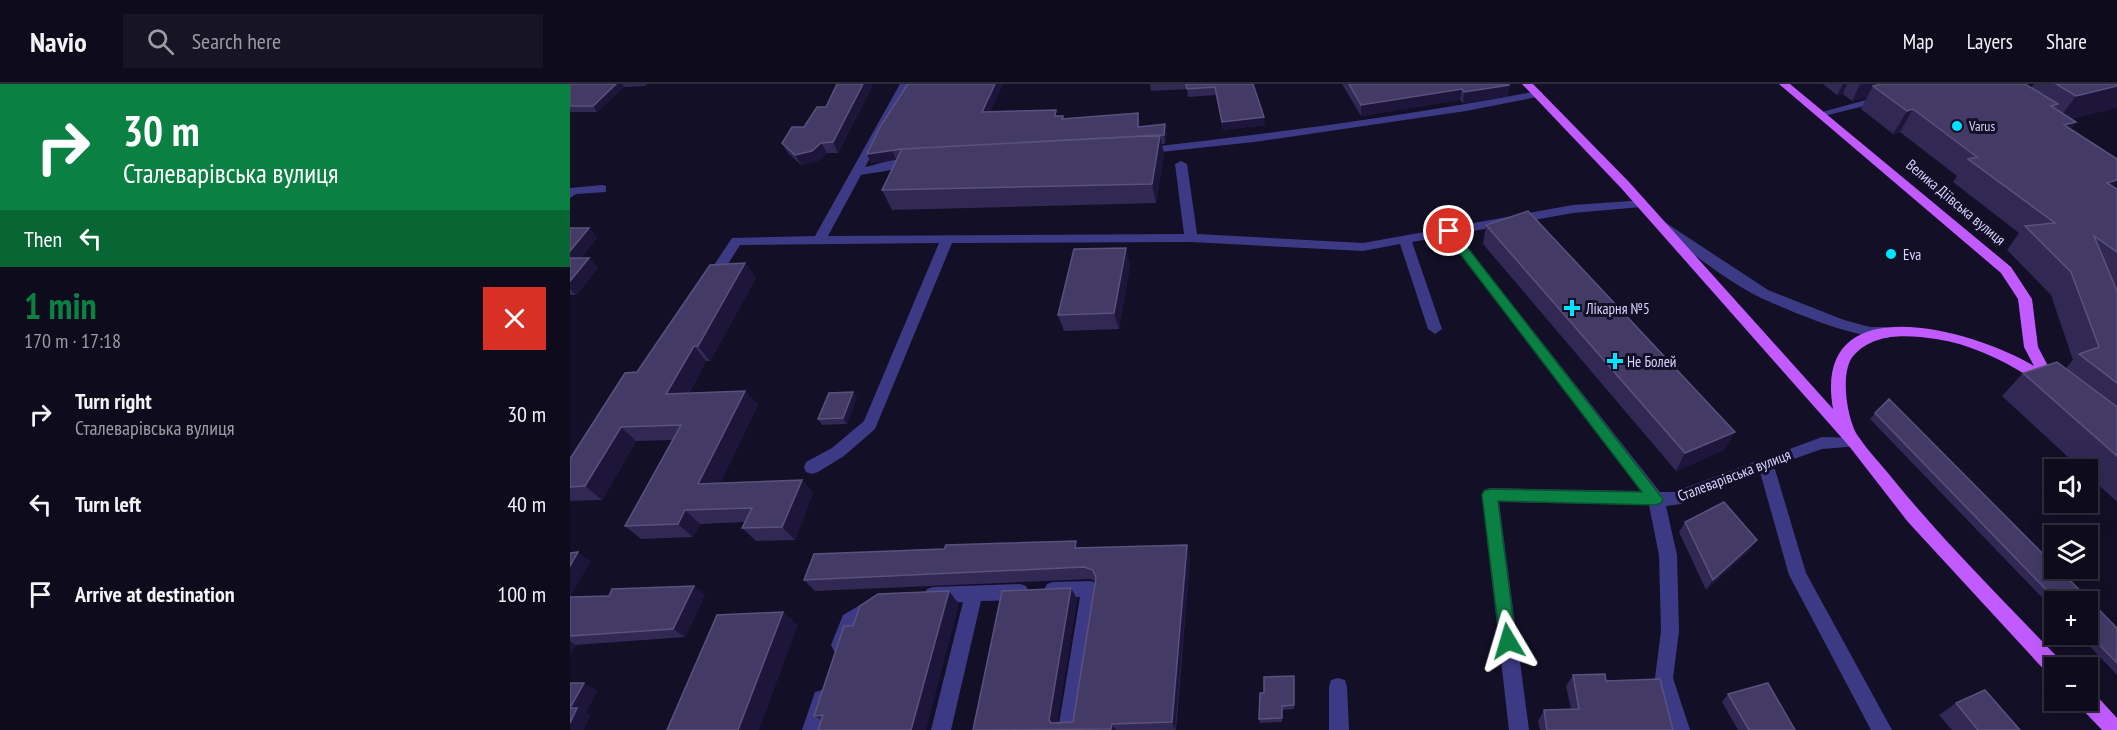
<!DOCTYPE html>
<meta charset="utf-8">
<style>
:root{--surface:#0e0b1c;--page:#171425;--text:#f1f3f6;--muted:#9b9ba3;--line:#2e2b3b;--accent:#0b8043}
body{margin:0;font-family:"PT Sans Narrow",sans-serif;background:var(--page);color:var(--text);height:100vh;display:flex;flex-direction:column;font-size:22px;white-space:nowrap}
*{box-sizing:border-box;margin:0}
p{font-size:20px;color:var(--muted)}
.icon{flex:none;width:33px;height:33px;fill:none;stroke:currentColor;stroke-width:2;stroke-linecap:round;stroke-linejoin:round}
.map{position:relative;flex:1;overflow:hidden}
.sheet{display:flex;flex-direction:column;background:var(--surface);width:570px}
.sheet>*{flex:none}
.top-card{background:#0b8043;color:#fff;overflow:hidden}
.controls{position:absolute;left:1474px;top:375px;display:grid;gap:12px}
.controls a{display:grid;place-items:center;width:54px;height:54px;border-radius:0px;background:var(--surface);box-shadow:0 6px 24px #0002,0 0 0 2px var(--line);font-size:30px}
.pin{position:absolute;display:grid;place-items:center;width:51px;height:51px;color:#fff;margin:-26px;border:3px solid #fff;border-radius:50%;box-shadow:0 2px 6px #0007}
.me{position:absolute;width:66px;margin:-33px;rotate:353deg;stroke-linejoin:round;filter:drop-shadow(0 0 4px #0008)}
.turn{display:flex;align-items:center;gap:21px;height:126px;padding:0 24px;font-size:27px}
.turn .icon{width:78px;height:78px;stroke-width:2.5}
.turn b{display:block;font-size:42px;line-height:51px}
.then{display:flex;align-items:center;height:57px;padding:0 24px;background:#0003;gap:12px;font-size:22px}
.round{display:grid;place-items:center;flex:none;width:63px;height:63px;border-radius:0px;background:var(--page)}
.head{display:flex;align-items:center;justify-content:space-between;height:102px;padding:0 24px}
h1{font-size:36px;font-weight:700;line-height:45px;color:var(--accent)}
ul{padding:0;list-style:none}
li{display:flex;align-items:center;gap:18px;height:90px;padding:0 24px}
li div{flex:1}
li b{display:block;font-size:22px}
li em{font-style:normal}
header{display:flex;align-items:center;gap:36px;box-sizing:border-box;height:84px;padding:0 30px;background:var(--surface);border-bottom:2px solid var(--line)}
header strong{font-size:28px}
nav{display:flex;gap:33px;margin-inline-start:auto;font-size:21px}
.search{width:420px;height:54px;background:var(--page);display:flex;align-items:center;gap:15px;box-sizing:border-box;padding:0 21px;border-radius:0px;color:var(--muted);font-size:22px}
main{display:flex;flex:1;min-height:0}
.map>svg:first-child{display:block}
.lines{fill:none;stroke-linecap:round;stroke-linejoin:round}
.minor{fill:#3d3a85;fill-rule:evenodd}
.major{fill:#c25bff;fill-rule:evenodd}
.wall{fill:#312854}
.shaded-wall{fill:#1d163a}
.building{fill:#433a66;stroke:#5a527e;stroke-width:1.5}
.route{fill:#0b8043;stroke:#07532c;stroke-width:1.5}
.poi-dot{fill:#00e5ff;stroke:#130f26;stroke-width:2}
.labels{text-anchor:middle;dominant-baseline:central;stroke-width:6;stroke-linejoin:round;paint-order:stroke}
.far-poi-label{font-size:14px;fill:#d9d4ff;stroke:#130f26;text-anchor:start}
.street-label{font-size:15px;fill:#d9d4ff;stroke:#130f26}
.poi-label{font-size:15px;fill:#d9d4ff;stroke:#130f26;text-anchor:start}
</style>
<header>
<strong>Navio</strong>
<div class="search"><svg class="icon" aria-label="search" viewBox="0 0 24 24"><circle cx="10" cy="10" r="6"/><path d="M15 15l6 6"/></svg>Search here</div>
<nav><a>Map</a><a>Layers</a><a>Share</a></nav>
</header>
<main>
<section class="sheet">
<div class="top-card">
<div class="turn"><svg class="icon" aria-label="right" viewBox="0 0 24 24"><path d="M7 20v-9h11M14 6l5 5-5 5"/></svg><div><b>30 m</b>Сталеварівська вулиця</div></div>
<div class="then">Then<svg class="icon" aria-label="left" viewBox="0 0 24 24"><path d="M17 20v-9H6M10 6l-5 5 5 5"/></svg></div>
</div>
<div class="head"><div><h1>1 min</h1><p>170 m · 17:18</p></div><a class="round" style="background:#d93025;color:#fff"><svg class="icon" aria-label="close" viewBox="0 0 24 24"><path d="M6 6l12 12M18 6L6 18"/></svg></a></div>
<ul>
<li><svg class="icon" aria-label="right" viewBox="0 0 24 24"><path d="M7 20v-9h11M14 6l5 5-5 5"/></svg><div><b>Turn right</b><p>Сталеварівська вулиця</p></div><em>30 m</em></li>
<li><svg class="icon" aria-label="left" viewBox="0 0 24 24"><path d="M17 20v-9H6M10 6l-5 5 5 5"/></svg><div><b>Turn left</b></div><em>40 m</em></li>
<li><svg class="icon" aria-label="arrive" viewBox="0 0 24 24"><path d="M6 21V4h12l-3 4 3 4H6"/></svg><div><b>Arrive at destination</b></div><em>100 m</em></li>
</ul>
</section>
<div class="map">
<svg width="1547" height="646" viewBox="0 0 1547 646">
<rect width="100%" height="100%" fill="#130f26"/>
<g class="lines">
<!-- minor -->
<path class="minor" d="M 330,0 L 340,0 L 295,83 C 309,80 337,69 350,79 C 344,83 302,89 291,91 L 258,152 L 614,150 L 605,80 L 611,77 L 617,80 L 627,150 L 793,159 L 1003,121 L 1075,116 L 1075,122 L 1071,123 L 1003,129 L 887,150 L 1090,408 L 1104,408 L 1252,353 L 1289,354 L 1292,358 L 1289,362 L 1252,365 L 1204,382 L 1236,489 L 1322,646 L 1301,646 L 1219,491 L 1190,388 L 1111,420 L 1096,422 L 1107,471 L 1109,547 L 1103,594 L 1120,646 L 1100,646 L 1085,594 L 1091,547 L 1089,471 L 1079,421 L 929,418 L 959,646 L 939,646 L 912,411 L 914,406 L 920,404 L 1071,407 L 876,152 L 842,158 L 872,245 L 865,250 L 858,245 L 830,160 L 793,167 L 621,158 L 382,159 L 305,345 L 274,372 L 248,388 L 242,390 L 236,388 L 234,383 L 236,378 L 262,364 L 294,337 L 369,159 L 170,161 L 146,199 L 136,199 L 134,196 L 162,154 L 245,152 Z
M 968,7 L 972,8 L 972,12 L 896,27 L 684,58 L 572,70 L 566,67 L 572,64 C 705,49 837,32 968,7 Z
M 1314,11 L 1318,12 L 1318,16 L 1250,33 L 1245,30 Z
M 32,101 L 36,102 L 36,108 L 6,110 L 0,114 L 0,104 Z
M 1090,135 L 1198,206 L 1274,236 L 1300,243 L 1316,243 L 1323,248 C 1310,267 1208,222 1189,213 C 1152,194 1119,166 1086,142 L 1084,139 Z
M 520,497 L 526,499 L 529,505 L 508,646 L 488,646 L 510,513 L 483,514 L 477,512 L 474,506 L 477,500 L 483,498 Z
M 450,500 L 456,502 L 459,508 L 456,514 L 450,516 L 411,517 L 381,646 L 361,646 L 393,518 L 363,519 L 357,517 L 354,511 L 357,505 L 363,503 Z
M 302,514 L 308,516 L 311,522 L 308,528 L 286,543 L 276,567 L 270,570 L 264,567 L 261,561 L 273,531 Z
M 768,594 L 775,596 L 777,603 L 779,646 L 759,646 L 759,603 L 761,596 Z
M 252,606 L 259,608 L 262,615 L 252,646 L 232,646 L 245,608 Z"/>
<!-- major -->
<path class="major" d="M 952,0 L 963,0 L 1059,98 L 1263,325 C 1241,199 1404,246 1464,282 L 1454,263 L 1448,215 L 1431,189 L 1209,0 L 1220,0 L 1441,183 L 1462,215 L 1468,263 L 1487,299 L 1485,303 C 1476,306 1466,297 1458,292 C 1429,274 1399,260 1366,255 C 1338,251 1305,248 1284,271 C 1269,287 1277,336 1288,352 C 1298,367 1311,380 1322,394 C 1375,459 1434,517 1492,578 L 1494,584 L 1485,584 L 1485,593 L 1478,590 L 1338,438 L 1279,362 L 1051,104 Z
M 1518,607 L 1524,609 L 1547,634 L 1547,646 L 1532,646 L 1510,623 L 1508,616 L 1518,616 Z"/>
</g>
<!-- wall -->
<path class="wall" d="M 0,0 L 77,0 L 75,2 L 54,3 L 27,28 L 0,28 Z
M 267,0 L 300,0 L 302,3 L 268,69 L 257,69 L 248,77 L 231,81 L 218,69 L 212,59 L 234,43 L 256,23 Z
M 338,0 L 433,0 L 420,28 L 493,32 L 494,35 L 568,29 L 570,43 L 597,49 L 595,60 L 592,60 L 594,70 L 586,119 L 322,126 L 312,106 L 327,75 L 301,79 L 297,70 Z
M 580,0 L 683,0 L 695,41 L 653,46 L 646,11 L 618,13 L 617,5 L 581,7 Z
M 772,0 L 939,0 L 938,12 L 893,19 L 890,16 L 791,32 Z
M 1253,0 L 1455,0 L 1461,4 L 1464,0 L 1547,0 L 1502,35 L 1506,38 L 1501,45 L 1547,75 L 1547,418 L 1518,391 L 1518,386 L 1512,386 L 1432,312 L 1453,289 L 1496,284 L 1503,276 L 1481,211 L 1437,166 L 1449,149 L 1383,98 L 1387,92 L 1330,48 L 1323,50 L 1291,25 L 1297,13 L 1282,17 L 1273,10 L 1267,11 Z
M 916,141 L 1165,348 L 1154,366 L 1106,387 L 913,160 Z
M 0,144 L 19,144 L 27,154 L 11,174 L 19,174 L 28,184 L 6,211 L 0,211 Z
M 175,179 L 186,194 L 140,277 L 136,277 L 119,309 L 175,307 L 188,321 L 150,399 L 232,396 L 243,409 L 225,456 L 186,457 L 172,444 L 175,438 L 130,440 L 123,453 L 71,455 L 55,442 L 102,356 L 66,357 L 32,416 L 0,417 L 0,375 L 67,288 Z
M 560,180 L 549,245 L 494,247 L 488,231 Z
M 287,313 L 277,340 L 252,341 L 248,335 Z
M 1319,315 L 1485,482 L 1485,484 L 1488,484 L 1547,544 L 1547,591 L 1508,550 L 1518,550 L 1518,518 L 1485,518 L 1485,527 L 1300,335 L 1305,329 Z
M 1115,438 L 1180,466 L 1136,506 L 1109,448 Z
M 617,461 L 620,473 L 606,646 L 403,646 L 501,504 L 507,515 L 487,639 L 503,638 L 525,497 L 520,495 L 245,507 L 234,496 L 510,464 Z
M 135,511 L 115,553 L 6,561 L 0,571 L 0,513 Z
M 389,520 L 251,637 L 244,632 L 283,542 Z
M 1003,591 L 1036,597 L 1103,646 L 970,646 L 968,637 L 974,626 L 1001,625 L 996,602 Z
M 724,596 L 724,625 L 712,626 L 712,638 L 690,639 L 689,635 L 694,609 Z
M 1158,610 L 1225,646 L 1168,646 L 1152,618 Z
M 1386,619 L 1450,646 L 1382,646 L 1369,631 Z"/>
<!-- shaded-wall -->
<path class="shaded-wall" d="M 46,0 L 52,0 L 54,3 L 27,28 L 23,22 Z
M 293,0 L 300,0 L 302,3 L 268,69 L 263,58 Z
M 425,0 L 433,0 L 416,37 L 412,28 Z
M 1273,0 L 1277,0 L 1273,10 L 1267,11 Z
M 1290,0 L 1340,0 L 1303,2 L 1297,13 L 1282,17 Z
M 939,1 L 938,12 L 893,19 L 894,8 Z
M 1547,2 L 1547,24 L 1486,39 L 1506,12 Z
M 892,5 L 890,16 L 791,32 L 791,21 Z
M 1343,25 L 1330,48 L 1323,50 L 1337,27 Z
M 568,29 L 570,38 L 570,52 L 568,43 Z
M 694,33 L 695,41 L 653,46 L 652,38 Z
M 1506,38 L 1489,61 L 1494,41 Z
M 595,40 L 597,49 L 595,60 L 594,51 Z
M 590,51 L 594,70 L 586,119 L 582,100 Z
M 251,59 L 257,69 L 248,77 L 231,81 L 225,71 Z
M 322,66 L 326,75 L 301,79 L 297,70 Z
M 1547,96 L 1547,114 L 1537,99 Z
M 19,144 L 27,154 L 9,176 L 0,176 L 0,167 Z
M 556,164 L 560,180 L 549,245 L 544,229 Z
M 19,174 L 28,184 L 6,211 L 0,205 L 0,197 Z
M 175,179 L 186,194 L 140,277 L 128,262 Z
M 124,262 L 136,277 L 110,324 L 96,310 Z
M 175,307 L 188,321 L 143,413 L 128,400 Z
M 283,308 L 287,313 L 277,340 L 273,334 Z
M 51,343 L 66,357 L 32,416 L 15,402 Z
M 1165,348 L 1154,366 L 1106,387 L 1115,369 Z
M 232,396 L 243,409 L 225,456 L 212,443 Z
M 115,426 L 130,440 L 123,453 L 108,440 Z
M 1187,456 L 1180,466 L 1136,506 L 1143,496 Z
M 617,461 L 620,473 L 605,646 L 602,638 Z
M 8,468 L 21,477 L 0,513 L 0,482 Z
M 124,502 L 135,511 L 115,553 L 103,545 Z
M 501,504 L 507,515 L 486,646 L 479,636 Z
M 379,507 L 389,520 L 356,646 L 341,646 Z
M 213,528 L 228,541 L 189,646 L 168,646 Z
M 0,557 L 6,561 L 0,571 Z
M 14,599 L 28,607 L 16,628 L 21,631 L 14,646 L 0,646 L 0,624 Z
M 542,640 L 546,646 L 542,646 Z"/>
<!-- building -->
<path class="building" d="M 0,0 L 46,0 L 23,22 L 0,22 Z
M 267,0 L 293,0 L 263,58 L 251,59 L 242,67 L 225,71 L 212,59 L 222,43 L 234,43 L 247,23 L 256,23 Z
M 338,0 L 425,0 L 412,28 L 486,26 L 485,32 L 493,32 L 492,35 L 568,29 L 568,43 L 595,40 L 594,51 L 332,65 L 297,70 L 310,43 Z
M 616,0 L 683,0 L 694,33 L 652,38 L 645,3 L 617,5 Z
M 779,0 L 939,0 L 939,1 L 894,8 L 892,5 L 791,21 Z
M 1311,0 L 1455,0 L 1488,20 L 1481,22 L 1506,38 L 1494,41 L 1547,75 L 1547,96 L 1537,99 L 1547,105 L 1547,168 L 1524,152 L 1547,207 L 1547,299 L 1509,270 L 1529,263 L 1501,188 L 1455,142 L 1485,139 L 1398,75 L 1407,73 L 1343,25 L 1337,27 L 1303,2 Z
M 1486,0 L 1547,0 L 1547,2 L 1506,12 Z
M 590,51 L 582,100 L 312,106 L 332,65 Z
M 958,127 L 1165,348 L 1115,369 L 916,141 Z
M 0,144 L 19,144 L 0,167 Z
M 556,164 L 544,229 L 488,231 L 504,165 Z
M 0,174 L 19,174 L 0,197 Z
M 175,179 L 128,262 L 124,262 L 96,310 L 175,307 L 128,400 L 232,396 L 212,443 L 172,444 L 182,424 L 115,426 L 108,440 L 55,442 L 111,341 L 51,343 L 15,402 L 0,403 L 0,375 L 55,289 L 67,288 L 140,181 Z
M 1487,278 L 1547,323 L 1547,372 L 1453,289 Z
M 283,308 L 273,334 L 248,335 L 259,309 Z
M 1319,315 L 1485,482 L 1485,484 L 1488,484 L 1547,544 L 1547,579 L 1518,549 L 1518,518 L 1488,518 L 1305,329 Z
M 1154,418 L 1187,456 L 1143,496 L 1115,438 Z
M 506,457 L 505,464 L 617,461 L 602,638 L 542,640 L 541,645 L 403,646 L 432,507 L 501,504 L 479,636 L 481,639 L 503,638 L 526,494 L 523,486 L 514,483 L 234,496 L 244,470 L 374,465 L 376,461 Z
M 8,468 L 0,482 L 0,469 Z
M 124,502 L 103,545 L 0,552 L 0,513 L 39,512 L 42,505 Z
M 379,507 L 341,646 L 248,646 L 253,631 L 244,632 L 274,542 L 283,542 L 290,522 L 308,510 Z
M 213,528 L 168,646 L 97,646 L 147,531 Z
M 1035,590 L 1036,597 L 1090,595 L 1103,646 L 977,646 L 974,626 L 1009,625 L 1003,591 Z
M 724,592 L 724,621 L 712,622 L 712,634 L 689,635 L 690,609 L 694,609 L 694,593 Z
M 0,599 L 14,599 L 0,624 Z
M 1198,599 L 1225,646 L 1179,646 L 1158,610 Z
M 1415,606 L 1450,646 L 1408,646 L 1386,619 Z
M 0,624 L 7,624 L 0,639 Z"/>
<!-- route -->
<path class="route" d="M 879,144 L 883,145 L 1093,415 L 1091,419 L 1086,421 L 928,417 L 946,557 L 944,563 L 938,565 L 932,563 L 930,557 L 912,411 L 914,407 L 920,405 L 1072,408 L 875,150 L 875,145 Z"/>
<!-- markers -->
<g class="poi-dot">
<circle cx="1387" cy="42" r="6"/>
<circle cx="1321" cy="170" r="6"/>
<path d="M999 215h6v6h6v6h-6v6h-6v-6h-6v-6h6z"/>
<path d="M1042 268h6v6h6v6h-6v6h-6v-6h-6v-6h6z"/>
</g>
<g class="labels">
<!-- far-poi labels -->
<g class="far-poi-label">
<text x="1399" y="42">Varus</text>
</g>
<!-- street labels -->
<g class="street-label">
<text transform="translate(1386 118) rotate(40)">Велика Діївська вулиця</text>
<text transform="translate(1164 391) rotate(-21)">Сталеварівська вулиця</text>
</g>
<!-- poi labels -->
<g class="poi-label">
<text x="1333" y="170">Eva</text>
<text x="1016" y="224">Лікарня №5</text>
<text x="1057" y="277">Не Болей</text>
</g>
</g>
</svg>
<div class="controls">
<a><svg class="icon" aria-label="sound" viewBox="0 0 24 24"><path d="M4 9h4l5-4v14l-5-4H4zM17 9q2 3 0 6"/></svg></a>
<a><svg class="icon" aria-label="layers" viewBox="0 0 24 24"><path d="M12 4l9 5-9 5-9-5zM3 14l9 5 9-5"/></svg></a>
<a>+</a>
<a>−</a>
</div>
<div class="pin" style="left:879px;top:147px;background:#d93025"><svg class="icon" aria-label="arrive" viewBox="0 0 24 24"><path d="M6 21V4h12l-3 4 3 4H6"/></svg></div>
<svg class="me" style="left:938px;top:557px" viewBox="-20 -20 40 40"><path d="M0-17L14 15 0 8-14 15z" fill="#0b8043" stroke="#fff" stroke-width="4"/></svg>
</div>
</main>
